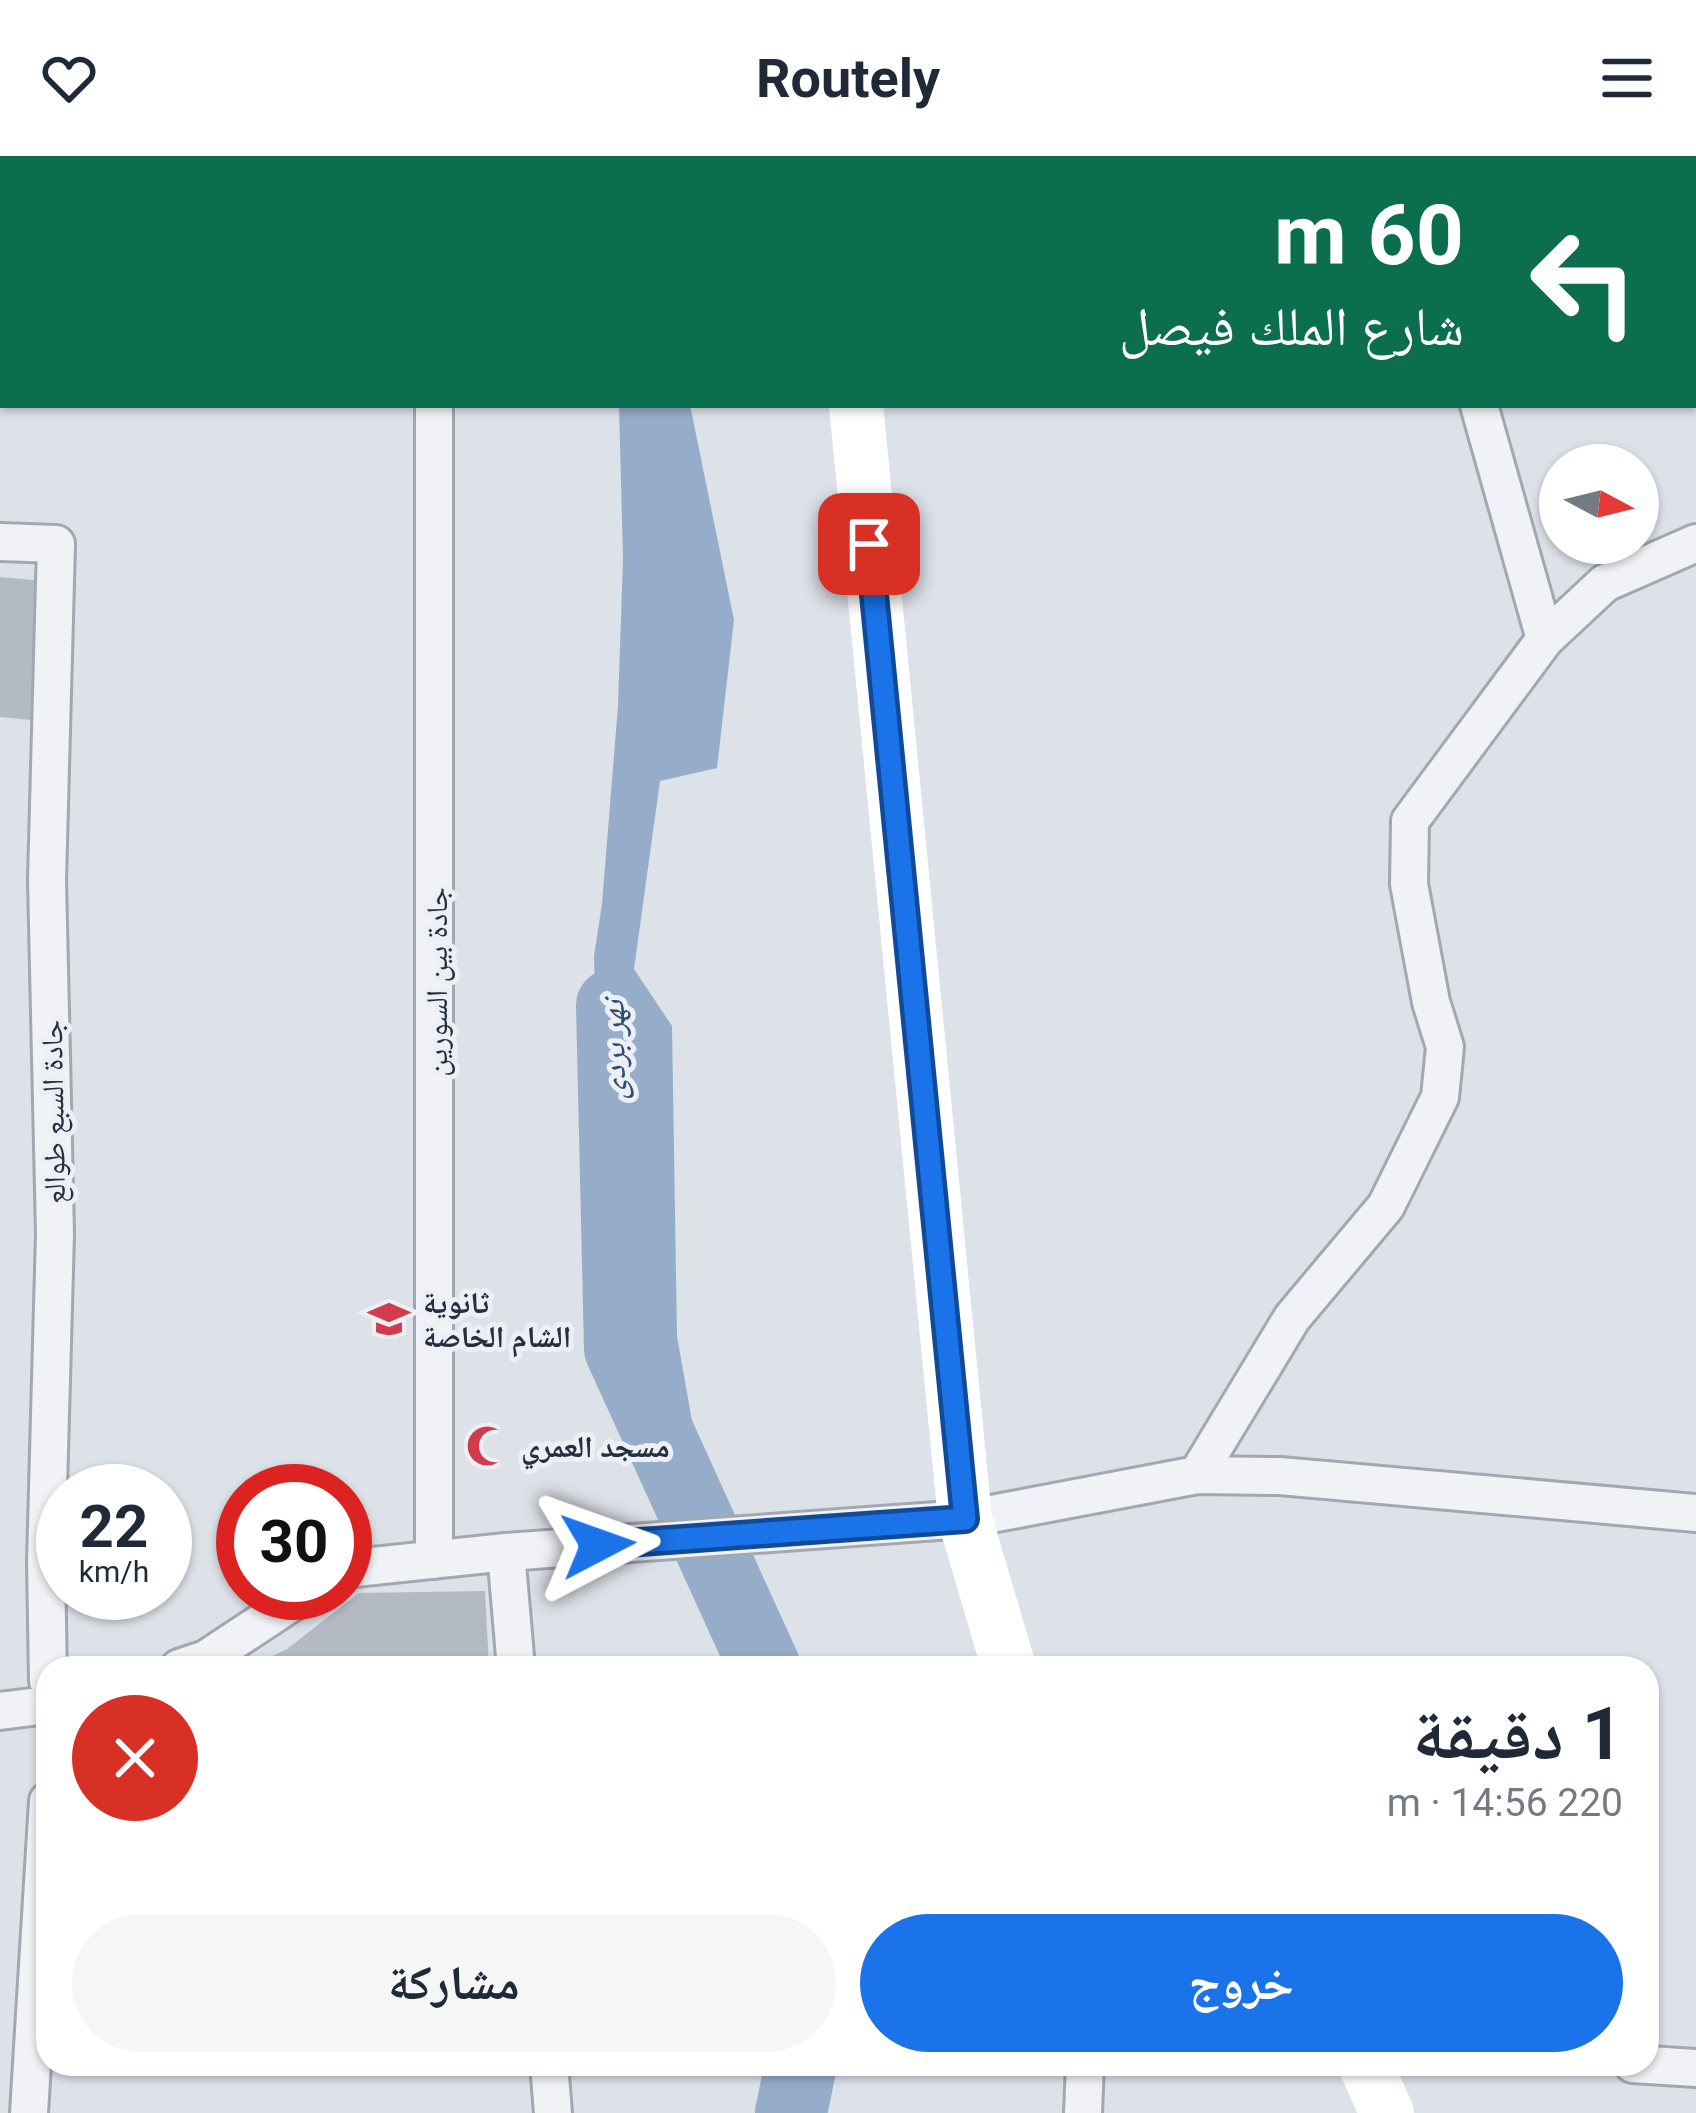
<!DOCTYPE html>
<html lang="ar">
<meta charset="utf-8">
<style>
:root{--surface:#fff;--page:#f6f6f7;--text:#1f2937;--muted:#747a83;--accent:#1a73e8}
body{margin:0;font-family:Roboto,"Noto Naskh Arabic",sans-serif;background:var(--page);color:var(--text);direction:rtl;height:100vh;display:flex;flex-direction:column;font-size:45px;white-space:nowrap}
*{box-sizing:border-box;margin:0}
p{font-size:39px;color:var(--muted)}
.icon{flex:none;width:66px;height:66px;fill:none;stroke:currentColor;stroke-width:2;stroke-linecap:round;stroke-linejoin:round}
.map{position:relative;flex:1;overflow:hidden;direction:ltr}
.panel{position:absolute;left:36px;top:1500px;width:1623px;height:420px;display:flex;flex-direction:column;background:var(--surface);border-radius:36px;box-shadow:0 3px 9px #0004;direction:rtl}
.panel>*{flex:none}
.banner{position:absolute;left:0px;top:0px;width:1698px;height:252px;box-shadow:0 3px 9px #0004;direction:rtl;background:#0b6e4f;color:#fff;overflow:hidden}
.needle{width:78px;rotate:97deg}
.tools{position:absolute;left:1539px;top:288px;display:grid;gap:24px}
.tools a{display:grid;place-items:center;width:120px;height:120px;border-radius:50%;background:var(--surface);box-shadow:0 3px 9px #0004;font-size:60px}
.speed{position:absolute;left:36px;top:1308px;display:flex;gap:24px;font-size:60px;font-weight:700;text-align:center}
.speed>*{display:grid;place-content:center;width:156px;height:156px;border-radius:50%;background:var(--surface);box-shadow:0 3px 9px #0004;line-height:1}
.speed small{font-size:30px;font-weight:400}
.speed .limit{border:18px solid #d22;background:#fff;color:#111}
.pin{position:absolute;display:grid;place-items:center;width:102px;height:102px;color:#fff;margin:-51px;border-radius:24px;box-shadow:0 6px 18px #0006}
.me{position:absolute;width:132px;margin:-66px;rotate:86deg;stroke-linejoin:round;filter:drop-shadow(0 0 9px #0008)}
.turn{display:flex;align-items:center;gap:42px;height:252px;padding:0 36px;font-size:54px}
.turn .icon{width:156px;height:156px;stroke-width:2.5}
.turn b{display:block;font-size:84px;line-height:102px}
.round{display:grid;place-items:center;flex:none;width:126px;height:126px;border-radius:63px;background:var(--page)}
.head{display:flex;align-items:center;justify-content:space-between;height:204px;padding:0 36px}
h1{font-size:72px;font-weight:700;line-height:90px}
.button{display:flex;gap:24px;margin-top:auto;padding:24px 36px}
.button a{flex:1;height:138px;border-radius:72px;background:var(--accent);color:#fff;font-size:48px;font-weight:700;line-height:138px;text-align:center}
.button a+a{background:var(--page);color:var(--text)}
header{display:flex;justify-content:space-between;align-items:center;height:156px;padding:0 36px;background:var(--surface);font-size:54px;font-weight:700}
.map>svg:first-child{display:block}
.water{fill:#96adca}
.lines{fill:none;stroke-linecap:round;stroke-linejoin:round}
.river{stroke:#96adca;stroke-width:72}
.building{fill:#b4bac4}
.street-casing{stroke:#a2a8b2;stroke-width:42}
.street{stroke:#f0f2f6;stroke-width:36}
.secondary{stroke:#fff;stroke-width:54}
.route-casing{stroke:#114b97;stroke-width:30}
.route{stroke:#1a73e8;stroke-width:21}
.labels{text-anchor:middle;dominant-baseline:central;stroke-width:10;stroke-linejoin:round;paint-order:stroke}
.street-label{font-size:30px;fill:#262e3f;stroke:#ecf0f5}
.poi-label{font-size:30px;font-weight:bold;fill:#262e3f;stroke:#ecf0f5;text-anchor:start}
.water-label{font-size:33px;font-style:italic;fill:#2e4b74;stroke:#ecf0f5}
</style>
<header><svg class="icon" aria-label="menu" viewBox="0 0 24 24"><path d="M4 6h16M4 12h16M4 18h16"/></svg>Routely<svg class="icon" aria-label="heart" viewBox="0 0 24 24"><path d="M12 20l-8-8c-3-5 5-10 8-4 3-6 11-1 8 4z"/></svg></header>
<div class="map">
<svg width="1696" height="1957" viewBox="0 0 1696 1957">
<rect width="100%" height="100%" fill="#dde1e8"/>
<!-- water -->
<path class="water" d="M 619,249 L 690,249 L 734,464 L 717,612 L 660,625 L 634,813 L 672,870 L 677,1180 L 692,1265 L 666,1295 L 620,1193 L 614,944 L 597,905 L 594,800 L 602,748 L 618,550 L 623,403 Z"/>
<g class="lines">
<!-- river -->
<path class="river" d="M 612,849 L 620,1193 L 765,1512
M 791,1957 L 801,1908"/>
</g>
<!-- building -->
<path class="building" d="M 0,421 L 44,425 L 31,564 L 0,561 Z
M 485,1435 L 489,1512 L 247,1512 L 287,1493 L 359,1437 Z
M 136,1908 L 352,1908 L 352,1912 L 148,1920 Z"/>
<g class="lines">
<!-- street casing -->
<g class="street-casing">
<path id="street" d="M 304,0 L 304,3
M 419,0 L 419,3
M 1409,0 L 1410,3
M 0,94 L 3,95
M 434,249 L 434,1404
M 1479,249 L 1545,483
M 0,386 L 56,388 L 47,724 L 55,1078 L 46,1405 L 48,1525
M 1197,1319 L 1280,1320 L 1696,1357
M 506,1396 L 516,1512
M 345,1413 L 506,1396 L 965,1363 L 1197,1319 L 1292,1162 L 1386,1050 L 1440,941 L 1445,891 L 1431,846 L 1409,728 L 1410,665 L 1545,483 L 1605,427 L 1696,387
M 179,1512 L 206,1503 L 306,1437
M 0,1555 L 48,1549
M 549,1908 L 553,1957
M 1633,1908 L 1696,1912
M 29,1957 L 48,1645
M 1083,1957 L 1085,1908"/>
</g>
<!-- street -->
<use href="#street" class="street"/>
<!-- secondary -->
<path class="secondary" d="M 835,0 L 835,3
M 856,249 L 965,1363 L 1009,1512
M 1365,1908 L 1387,1957"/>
</g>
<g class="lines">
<!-- route casing -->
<g class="route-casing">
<path id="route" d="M 598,1389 L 965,1363 L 869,388"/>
</g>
<!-- route -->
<use href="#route" class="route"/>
</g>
<!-- icons -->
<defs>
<g id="school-bare" transform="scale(3.24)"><path d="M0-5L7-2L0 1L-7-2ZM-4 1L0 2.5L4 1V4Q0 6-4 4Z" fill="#d33b4d" stroke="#ecf0f5" stroke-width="2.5" paint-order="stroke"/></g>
<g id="mosque-bare" transform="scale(3.24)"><path d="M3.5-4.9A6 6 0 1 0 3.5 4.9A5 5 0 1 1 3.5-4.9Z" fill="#d33b4d" stroke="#ecf0f5" stroke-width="2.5" paint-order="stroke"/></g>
</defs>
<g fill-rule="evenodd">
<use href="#school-bare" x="389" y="1163"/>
<use href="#mosque-bare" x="487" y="1290"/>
</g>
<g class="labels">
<!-- street labels -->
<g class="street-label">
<text transform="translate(436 826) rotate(-90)">جادة بين السورين</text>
<text transform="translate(53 956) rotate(-91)">جادة السبع طوالع</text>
</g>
<!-- poi labels -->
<g class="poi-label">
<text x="423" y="1146">ثانوية<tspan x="423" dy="34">الشام الخاصة</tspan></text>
<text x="521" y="1290">مسجد العمري</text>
</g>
<!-- water labels -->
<g class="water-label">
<text transform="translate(613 894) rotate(-91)">نهر بردى</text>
</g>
</g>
</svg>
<div class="tools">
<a><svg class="needle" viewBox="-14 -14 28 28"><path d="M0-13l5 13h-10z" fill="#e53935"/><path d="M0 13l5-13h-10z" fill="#747a83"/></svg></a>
</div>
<div class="speed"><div>22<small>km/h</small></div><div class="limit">30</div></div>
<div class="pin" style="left:869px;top:388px;background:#d93025"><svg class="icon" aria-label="arrive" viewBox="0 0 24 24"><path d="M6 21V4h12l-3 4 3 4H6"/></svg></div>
<svg class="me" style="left:598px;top:1389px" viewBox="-20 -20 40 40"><path d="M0-17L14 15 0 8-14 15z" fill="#1a73e8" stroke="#fff" stroke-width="4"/></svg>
<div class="banner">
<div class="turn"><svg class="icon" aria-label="left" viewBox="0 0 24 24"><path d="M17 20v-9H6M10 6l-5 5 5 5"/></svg><div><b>60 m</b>شارع الملك فيصل</div></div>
</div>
<section class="panel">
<div class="head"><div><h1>1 دقيقة</h1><p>220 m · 14:56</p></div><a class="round" style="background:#d93025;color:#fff"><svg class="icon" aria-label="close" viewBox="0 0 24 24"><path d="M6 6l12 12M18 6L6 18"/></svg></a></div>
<div class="button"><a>خروج</a><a>مشاركة</a></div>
</section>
</div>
